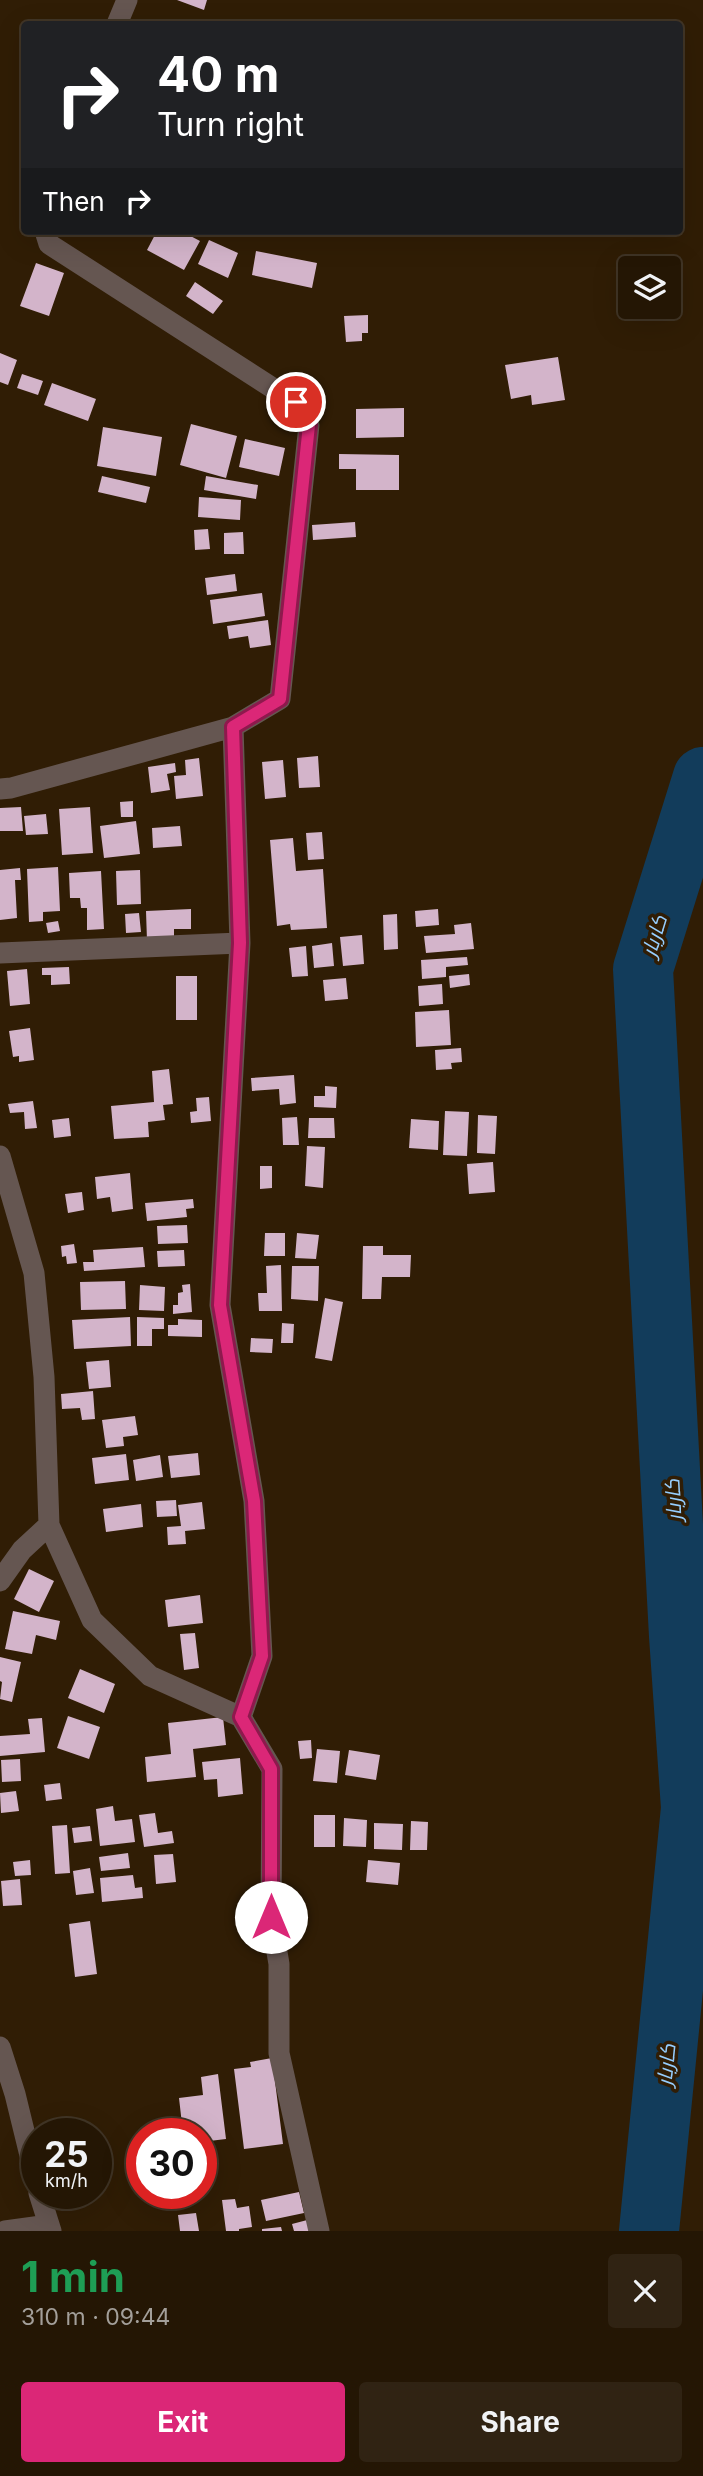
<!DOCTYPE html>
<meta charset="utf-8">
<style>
:root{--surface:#241604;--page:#302313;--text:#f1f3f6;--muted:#a39f9a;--line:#413526;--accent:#db2777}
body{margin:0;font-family:Inter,Cairo,sans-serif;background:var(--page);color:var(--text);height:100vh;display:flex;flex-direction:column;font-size:26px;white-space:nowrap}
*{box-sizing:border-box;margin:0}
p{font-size:23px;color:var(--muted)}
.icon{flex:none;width:38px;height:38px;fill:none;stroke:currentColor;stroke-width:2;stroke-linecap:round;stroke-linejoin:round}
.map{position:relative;height:2231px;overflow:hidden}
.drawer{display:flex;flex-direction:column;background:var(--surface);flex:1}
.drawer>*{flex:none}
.guide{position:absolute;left:21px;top:21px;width:662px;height:214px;border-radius:7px;box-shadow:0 7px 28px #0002,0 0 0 2px var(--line);background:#202124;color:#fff;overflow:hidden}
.tools{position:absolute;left:618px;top:256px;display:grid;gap:14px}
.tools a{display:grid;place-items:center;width:63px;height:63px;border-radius:7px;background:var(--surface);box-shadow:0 7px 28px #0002,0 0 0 2px var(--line);font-size:35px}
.speed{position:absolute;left:21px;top:2118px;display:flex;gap:14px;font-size:35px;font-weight:700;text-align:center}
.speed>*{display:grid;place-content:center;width:91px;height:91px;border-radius:50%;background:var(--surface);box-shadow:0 7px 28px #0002,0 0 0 2px var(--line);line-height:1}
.speed small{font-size:18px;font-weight:400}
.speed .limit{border:10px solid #d22;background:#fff;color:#111}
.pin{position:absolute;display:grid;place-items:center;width:60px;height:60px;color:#fff;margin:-30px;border:4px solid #fff;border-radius:50%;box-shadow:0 2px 7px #0007}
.me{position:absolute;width:77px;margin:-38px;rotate:0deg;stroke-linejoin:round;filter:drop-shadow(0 0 5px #0008)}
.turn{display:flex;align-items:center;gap:24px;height:147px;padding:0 21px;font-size:32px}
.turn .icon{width:91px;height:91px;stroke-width:2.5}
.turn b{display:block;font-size:49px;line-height:60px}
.then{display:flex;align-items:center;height:66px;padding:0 21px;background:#0003;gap:14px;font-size:26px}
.round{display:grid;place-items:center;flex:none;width:74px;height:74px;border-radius:7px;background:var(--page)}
.overview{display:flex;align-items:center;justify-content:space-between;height:119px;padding:0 21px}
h1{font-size:42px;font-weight:700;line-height:52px;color:#1e9e55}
.button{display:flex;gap:14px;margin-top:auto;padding:14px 21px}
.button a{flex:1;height:80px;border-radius:7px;background:var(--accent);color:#fff;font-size:28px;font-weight:700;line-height:80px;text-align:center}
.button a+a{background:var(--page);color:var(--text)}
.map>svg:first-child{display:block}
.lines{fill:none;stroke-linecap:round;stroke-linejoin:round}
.river{stroke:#123c5b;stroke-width:60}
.building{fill:#d3b4ca}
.street{stroke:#655651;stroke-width:21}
.route-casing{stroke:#8e194d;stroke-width:18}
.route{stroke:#db2777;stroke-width:12}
.labels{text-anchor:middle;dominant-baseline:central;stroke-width:7;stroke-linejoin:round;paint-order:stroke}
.water-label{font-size:21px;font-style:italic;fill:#96cefe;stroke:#301d05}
</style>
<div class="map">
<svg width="703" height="2231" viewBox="0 0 703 2231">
<rect width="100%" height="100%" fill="#301d05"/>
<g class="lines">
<!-- river -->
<path class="river" d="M 649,2231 L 691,1808 L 679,1636 L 643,969 L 703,777"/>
</g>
<!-- building -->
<path class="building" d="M 177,0 L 207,0 L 204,10 Z
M 157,231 L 181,231 L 200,241 L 184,270 L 147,250 Z
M 226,231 L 243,231 L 241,237 Z
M 209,240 L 238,253 L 228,278 L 198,264 Z
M 256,251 L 317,263 L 312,288 L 252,275 Z
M 36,263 L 64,273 L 49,316 L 20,306 Z
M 195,282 L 223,301 L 213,314 L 186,296 Z
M 368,315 L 368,333 L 362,333 L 362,341 L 346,342 L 344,316 Z
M 0,353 L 17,360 L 8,385 L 0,382 Z
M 558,357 L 565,400 L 532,405 L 531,395 L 511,399 L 505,365 Z
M 22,374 L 43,381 L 38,395 L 17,388 Z
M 52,383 L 96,399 L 88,421 L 44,405 Z
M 404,408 L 404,437 L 356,438 L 356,409 Z
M 191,424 L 237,436 L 226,478 L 180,465 Z
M 103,427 L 162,437 L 156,476 L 97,466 Z
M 245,439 L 285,448 L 279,476 L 239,467 Z
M 339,454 L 399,455 L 399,490 L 356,490 L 356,469 L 339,469 Z
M 102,476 L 150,487 L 146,503 L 98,492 Z
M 206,476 L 258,485 L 256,499 L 204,490 Z
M 199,497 L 241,500 L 240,520 L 198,517 Z
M 355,522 L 356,537 L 313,540 L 312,525 Z
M 208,529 L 210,549 L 195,550 L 194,530 Z
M 243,532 L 244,554 L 224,554 L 224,533 Z
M 235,574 L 237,591 L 207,595 L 205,578 Z
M 262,593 L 265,616 L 213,624 L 210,600 Z
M 268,620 L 271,645 L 250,648 L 248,636 L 229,639 L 227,626 Z
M 318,756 L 320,787 L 299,788 L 297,758 Z
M 199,758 L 203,796 L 176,799 L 174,776 L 186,775 L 185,760 Z
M 283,760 L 286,797 L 265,799 L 262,762 Z
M 175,763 L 176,772 L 167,774 L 170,790 L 151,793 L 148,767 Z
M 133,801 L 133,817 L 121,817 L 120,802 Z
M 21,807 L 23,831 L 0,831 L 0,808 Z
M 90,807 L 93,853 L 62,855 L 59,809 Z
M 46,814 L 48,834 L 26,835 L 24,816 Z
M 136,821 L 140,854 L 104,858 L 100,826 Z
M 180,826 L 182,846 L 153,848 L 152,828 Z
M 322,832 L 324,859 L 308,860 L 306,833 Z
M 293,838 L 296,871 L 323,869 L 327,928 L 291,930 L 290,924 L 277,926 L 270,840 Z
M 58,867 L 60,911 L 43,912 L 43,921 L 29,922 L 27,869 Z
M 20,868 L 21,880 L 15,880 L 17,918 L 0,920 L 0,870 Z
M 140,870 L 141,904 L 117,905 L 116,871 Z
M 101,871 L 104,929 L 87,930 L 87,908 L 81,908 L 80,898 L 70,898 L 69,873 Z
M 191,909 L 191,929 L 174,929 L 174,940 L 147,941 L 146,911 Z
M 438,909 L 439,925 L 416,927 L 415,911 Z
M 139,913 L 141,932 L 126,933 L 125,914 Z
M 397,914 L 398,949 L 384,950 L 383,915 Z
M 58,921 L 60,931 L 48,933 L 46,923 Z
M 471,923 L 474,949 L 426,953 L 424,936 L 455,934 L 454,925 Z
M 362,935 L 364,964 L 343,966 L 340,937 Z
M 332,943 L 334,966 L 314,968 L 312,946 Z
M 306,946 L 308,976 L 292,977 L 289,948 Z
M 467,957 L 468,965 L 446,967 L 446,977 L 422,979 L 421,960 Z
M 69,967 L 70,984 L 51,985 L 51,975 L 42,975 L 42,968 Z
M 27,969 L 30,1004 L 10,1006 L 7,971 Z
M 469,974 L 470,985 L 450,988 L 449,976 Z
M 176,976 L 197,976 L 197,1020 L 176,1020 Z
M 346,978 L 348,999 L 325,1001 L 323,980 Z
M 442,984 L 443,1004 L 419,1006 L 418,986 Z
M 449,1010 L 451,1045 L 416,1047 L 415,1012 Z
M 30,1028 L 34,1060 L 19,1062 L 19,1056 L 13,1057 L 9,1031 Z
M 461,1048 L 462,1062 L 451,1063 L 452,1069 L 436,1070 L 435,1050 Z
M 169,1069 L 173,1104 L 163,1105 L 165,1120 L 148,1122 L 149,1137 L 114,1139 L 111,1106 L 154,1102 L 152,1071 Z
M 294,1075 L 296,1103 L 280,1105 L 279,1089 L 252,1091 L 251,1078 Z
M 325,1086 L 337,1087 L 336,1108 L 314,1107 L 314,1096 L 325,1096 Z
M 209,1097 L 211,1121 L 191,1123 L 190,1112 L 197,1111 L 196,1098 Z
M 33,1101 L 37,1128 L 25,1129 L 24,1112 L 10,1113 L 8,1104 Z
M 445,1111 L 469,1112 L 467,1156 L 443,1155 Z
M 478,1115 L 497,1116 L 495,1154 L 477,1153 Z
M 297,1117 L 299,1145 L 283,1145 L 282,1118 Z
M 69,1118 L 71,1136 L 54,1138 L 52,1120 Z
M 309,1118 L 334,1118 L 335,1138 L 308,1138 Z
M 411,1119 L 439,1121 L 438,1150 L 409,1148 Z
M 307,1146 L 325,1147 L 323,1188 L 305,1186 Z
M 493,1162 L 495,1192 L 469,1194 L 467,1164 Z
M 260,1166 L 272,1166 L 272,1188 L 260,1189 Z
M 130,1173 L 133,1209 L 112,1212 L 110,1197 L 97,1199 L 95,1177 Z
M 82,1192 L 84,1210 L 68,1213 L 65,1194 Z
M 193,1199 L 194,1208 L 186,1209 L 187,1217 L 147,1221 L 145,1203 Z
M 187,1225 L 188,1243 L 158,1244 L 157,1226 Z
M 265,1233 L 285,1233 L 285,1256 L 264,1256 Z
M 297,1233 L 319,1235 L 316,1259 L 295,1258 Z
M 74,1244 L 77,1263 L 67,1264 L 66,1256 L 62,1257 L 61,1246 Z
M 363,1246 L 383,1246 L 383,1255 L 411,1255 L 410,1277 L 382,1277 L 381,1299 L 362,1299 Z
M 143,1247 L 145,1267 L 84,1271 L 83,1262 L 94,1262 L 93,1250 Z
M 184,1250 L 185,1266 L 158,1267 L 157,1251 Z
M 281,1265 L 282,1311 L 259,1311 L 258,1293 L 267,1293 L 266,1266 Z
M 292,1266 L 319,1266 L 318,1301 L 291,1299 Z
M 125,1281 L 126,1309 L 81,1310 L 80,1282 Z
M 190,1284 L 192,1312 L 173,1314 L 173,1305 L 178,1305 L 178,1293 L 183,1292 L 182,1285 Z
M 140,1285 L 165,1287 L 164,1311 L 139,1310 Z
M 325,1298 L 343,1302 L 332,1361 L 315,1358 Z
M 130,1317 L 131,1346 L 74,1349 L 72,1320 Z
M 137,1317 L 164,1318 L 164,1329 L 152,1329 L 152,1346 L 137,1346 Z
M 178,1319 L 202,1320 L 202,1337 L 168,1336 L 168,1325 L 178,1325 Z
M 282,1323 L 294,1324 L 293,1343 L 281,1343 Z
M 251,1338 L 273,1339 L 272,1353 L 250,1352 Z
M 109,1360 L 111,1387 L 89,1389 L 86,1362 Z
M 93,1391 L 95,1419 L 82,1420 L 80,1408 L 62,1409 L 61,1394 Z
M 135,1416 L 138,1435 L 123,1437 L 124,1446 L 106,1448 L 102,1420 Z
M 198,1453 L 200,1475 L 171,1478 L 168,1456 Z
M 126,1454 L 129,1480 L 95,1484 L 92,1458 Z
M 160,1455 L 163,1477 L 136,1481 L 133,1460 Z
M 176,1500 L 177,1516 L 157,1517 L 156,1501 Z
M 202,1502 L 205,1529 L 185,1531 L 186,1544 L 168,1545 L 167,1527 L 181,1526 L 178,1505 Z
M 141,1504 L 143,1527 L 106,1532 L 103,1509 Z
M 29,1569 L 54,1581 L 39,1612 L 14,1599 Z
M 200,1595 L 203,1623 L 168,1627 L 165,1600 Z
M 13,1611 L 60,1621 L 56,1640 L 36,1635 L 32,1654 L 5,1649 Z
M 195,1633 L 199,1668 L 184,1670 L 180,1634 Z
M 0,1657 L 21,1662 L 12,1702 L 0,1699 L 2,1682 L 0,1681 Z
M 80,1669 L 115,1684 L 104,1713 L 68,1698 Z
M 68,1716 L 100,1727 L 89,1759 L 57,1748 Z
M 223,1717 L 226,1745 L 193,1749 L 196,1777 L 147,1782 L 145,1757 L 171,1754 L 168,1723 Z
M 42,1718 L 45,1752 L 0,1756 L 0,1736 L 30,1734 L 28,1719 Z
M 311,1740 L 312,1758 L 300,1759 L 298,1741 Z
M 317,1749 L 340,1751 L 337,1783 L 313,1781 Z
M 349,1750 L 380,1755 L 376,1780 L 345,1775 Z
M 240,1758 L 243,1794 L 218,1797 L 217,1779 L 204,1780 L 202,1762 Z
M 20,1759 L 21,1781 L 2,1782 L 1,1760 Z
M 60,1783 L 62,1799 L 46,1801 L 44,1785 Z
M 16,1791 L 19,1811 L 1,1813 L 0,1793 Z
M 113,1806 L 115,1821 L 132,1819 L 135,1842 L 100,1846 L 96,1809 Z
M 155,1813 L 158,1833 L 172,1831 L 174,1843 L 144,1847 L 139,1815 Z
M 314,1815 L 335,1815 L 335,1847 L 314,1847 Z
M 344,1818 L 367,1820 L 366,1847 L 343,1846 Z
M 411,1821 L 428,1822 L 427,1850 L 410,1850 Z
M 374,1823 L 403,1824 L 402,1850 L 374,1849 Z
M 67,1825 L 70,1873 L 55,1874 L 52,1826 Z
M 90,1826 L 92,1841 L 74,1843 L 72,1828 Z
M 128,1853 L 130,1868 L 101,1871 L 99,1857 Z
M 173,1854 L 176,1882 L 156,1884 L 154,1855 Z
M 30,1860 L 31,1875 L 15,1876 L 13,1862 Z
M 368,1860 L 400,1863 L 398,1885 L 366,1882 Z
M 90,1868 L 94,1893 L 76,1895 L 73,1871 Z
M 133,1875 L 135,1888 L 142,1887 L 143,1898 L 102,1902 L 100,1878 Z
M 20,1879 L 22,1905 L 3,1906 L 1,1881 Z
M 90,1921 L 97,1974 L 75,1977 L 69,1924 Z
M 272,2058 L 283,2144 L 244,2149 L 234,2069 L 251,2067 L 250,2062 Z
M 218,2074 L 226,2139 L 201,2142 L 201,2133 L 183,2133 L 179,2098 L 203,2095 L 201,2077 Z
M 299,2192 L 304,2213 L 266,2221 L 261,2200 Z
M 235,2199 L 237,2208 L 249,2206 L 252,2227 L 239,2229 L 239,2231 L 226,2231 L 222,2200 Z
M 196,2213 L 199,2231 L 180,2231 L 178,2215 Z
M 311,2219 L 315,2231 L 294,2231 L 292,2224 Z
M 281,2227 L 282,2231 L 262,2231 L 262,2229 Z"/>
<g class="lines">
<!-- street -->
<path class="street" d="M 117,24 L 127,0
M 45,231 L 49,244 L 296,403 L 309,425 L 280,699 L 233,727 L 240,943 L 220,1305 L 254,1501 L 262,1656 L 241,1717 L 272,1769 L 271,1917 L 279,1964 L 279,2053 L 319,2231
M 0,789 L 11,788 L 233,727
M 0,953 L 240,943
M 0,1156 L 34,1273 L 44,1377 L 49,1525 L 92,1620 L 150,1676 L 241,1717
M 0,1581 L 22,1550 L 49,1525
M 0,2047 L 15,2094 L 37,2184
M 39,2193 L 51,2231
M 5,2231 L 49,2225"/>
</g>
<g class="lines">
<!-- route casing -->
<g class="route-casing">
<path id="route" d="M 271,1917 L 271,1769 L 241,1717 L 262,1656 L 254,1501 L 220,1305 L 240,943 L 233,727 L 280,699 L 309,425 L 296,402"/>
</g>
<!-- route -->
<use href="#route" class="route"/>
</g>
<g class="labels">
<!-- water labels -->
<g class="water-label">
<text transform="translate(654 936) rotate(-73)">کاربار</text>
<text transform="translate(673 1500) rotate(-93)">کاربار</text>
<text transform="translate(666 2065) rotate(-84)">کاربار</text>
</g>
</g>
</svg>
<div class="tools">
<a><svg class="icon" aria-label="layers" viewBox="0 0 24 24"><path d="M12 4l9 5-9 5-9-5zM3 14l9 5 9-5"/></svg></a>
</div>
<div class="speed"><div>25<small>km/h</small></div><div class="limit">30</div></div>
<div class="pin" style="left:296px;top:402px;background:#d93025"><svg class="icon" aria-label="arrive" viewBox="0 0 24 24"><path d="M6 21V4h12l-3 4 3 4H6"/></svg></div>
<svg class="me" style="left:271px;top:1917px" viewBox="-20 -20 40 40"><circle r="19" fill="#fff"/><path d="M0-13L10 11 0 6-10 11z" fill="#db2777"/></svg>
<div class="guide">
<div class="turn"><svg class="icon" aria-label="right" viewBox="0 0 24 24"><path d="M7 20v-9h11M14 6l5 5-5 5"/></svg><div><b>40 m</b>Turn right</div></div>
<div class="then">Then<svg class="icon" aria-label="right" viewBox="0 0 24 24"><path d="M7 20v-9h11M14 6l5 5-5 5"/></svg></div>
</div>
</div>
<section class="drawer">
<div class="overview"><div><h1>1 min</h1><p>310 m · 09:44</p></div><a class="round"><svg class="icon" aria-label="close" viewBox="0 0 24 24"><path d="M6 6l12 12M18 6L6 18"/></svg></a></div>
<div class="button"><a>Exit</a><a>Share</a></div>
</section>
